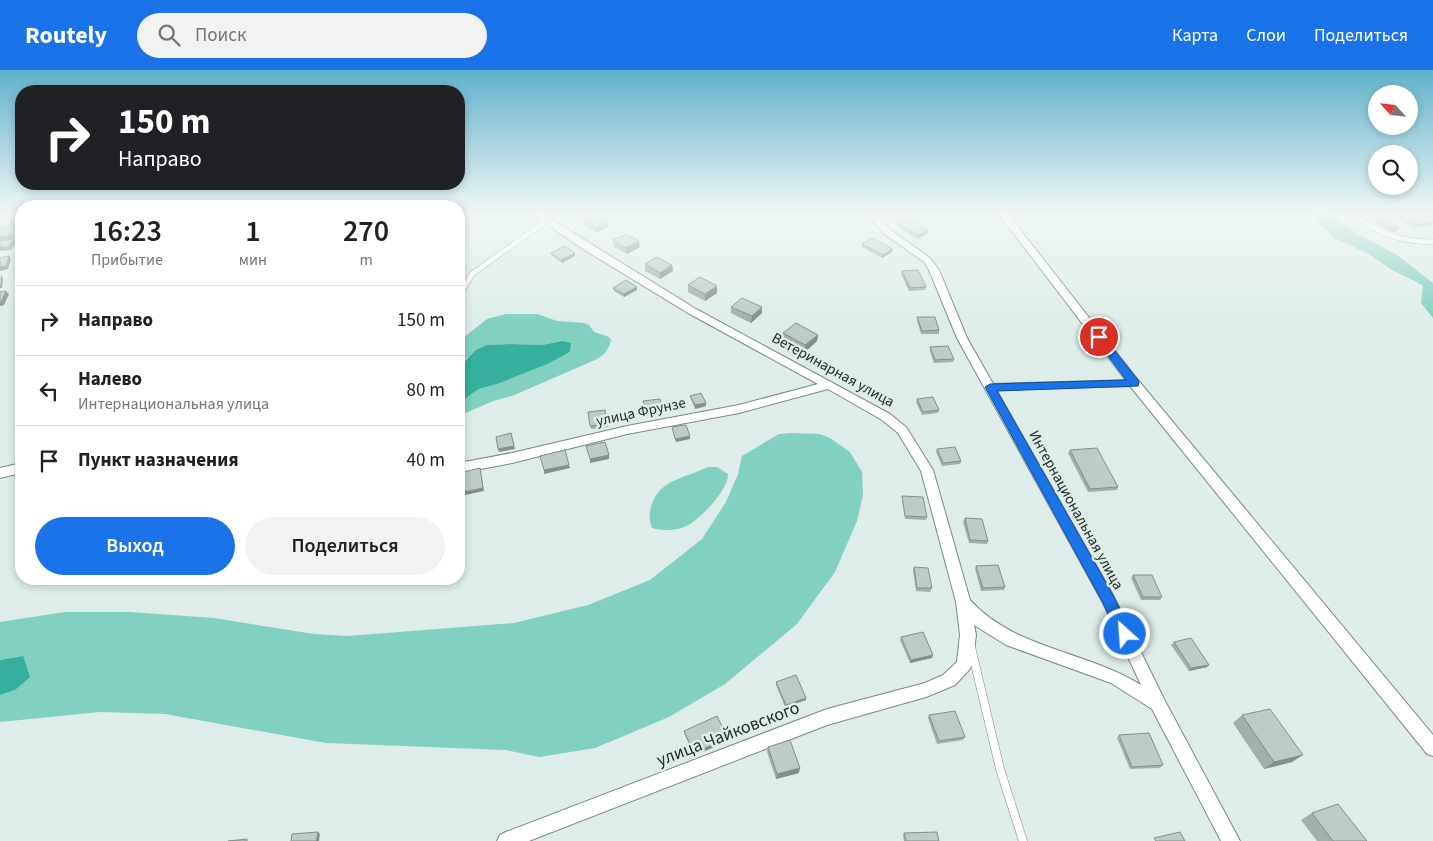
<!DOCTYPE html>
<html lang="ru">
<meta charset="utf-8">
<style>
:root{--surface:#fff;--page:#f2f2f2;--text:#202124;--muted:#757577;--line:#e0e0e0;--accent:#1a73e8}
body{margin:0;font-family:"Source Sans 3",sans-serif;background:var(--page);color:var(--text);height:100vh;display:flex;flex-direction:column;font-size:19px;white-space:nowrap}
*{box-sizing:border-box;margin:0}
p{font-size:16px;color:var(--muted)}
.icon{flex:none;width:28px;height:28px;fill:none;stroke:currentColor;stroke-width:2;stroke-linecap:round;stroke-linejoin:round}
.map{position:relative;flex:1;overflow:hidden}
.panel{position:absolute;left:15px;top:130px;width:450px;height:385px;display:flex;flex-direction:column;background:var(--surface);border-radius:20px;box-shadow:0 2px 8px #0003}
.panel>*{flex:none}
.hud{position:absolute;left:15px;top:15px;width:450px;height:105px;border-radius:20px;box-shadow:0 2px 8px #0003;background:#202124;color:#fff;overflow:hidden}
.needle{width:32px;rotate:297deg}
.fabs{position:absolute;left:1368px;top:15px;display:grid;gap:10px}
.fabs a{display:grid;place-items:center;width:50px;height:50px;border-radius:50%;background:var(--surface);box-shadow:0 2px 8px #0003;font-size:25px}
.pin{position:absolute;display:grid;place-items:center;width:42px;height:42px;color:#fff;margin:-21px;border:2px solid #fff;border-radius:50%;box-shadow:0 1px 5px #0007}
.me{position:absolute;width:55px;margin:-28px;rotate:334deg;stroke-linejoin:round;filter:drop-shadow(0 0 4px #0008)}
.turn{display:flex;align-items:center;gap:18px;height:105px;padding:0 20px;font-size:22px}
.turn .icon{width:65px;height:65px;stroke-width:2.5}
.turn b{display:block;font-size:35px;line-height:42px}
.eta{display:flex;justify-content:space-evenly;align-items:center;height:85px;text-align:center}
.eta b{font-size:30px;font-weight:600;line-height:35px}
.primary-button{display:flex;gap:10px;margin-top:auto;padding:10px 20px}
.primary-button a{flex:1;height:58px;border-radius:30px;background:var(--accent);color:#fff;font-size:20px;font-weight:600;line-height:58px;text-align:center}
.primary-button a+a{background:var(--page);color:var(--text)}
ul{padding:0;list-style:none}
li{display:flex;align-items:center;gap:15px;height:70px;padding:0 20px;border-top:1px solid var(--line)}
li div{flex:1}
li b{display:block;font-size:19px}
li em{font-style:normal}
header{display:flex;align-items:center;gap:30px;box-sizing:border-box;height:70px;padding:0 25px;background:var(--accent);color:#fff}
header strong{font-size:24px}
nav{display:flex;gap:28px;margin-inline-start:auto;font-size:18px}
.search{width:350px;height:45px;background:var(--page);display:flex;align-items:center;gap:12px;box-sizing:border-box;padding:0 18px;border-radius:28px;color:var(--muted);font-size:19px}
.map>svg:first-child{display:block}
.green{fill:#82d0c0}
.water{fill:#35b09c}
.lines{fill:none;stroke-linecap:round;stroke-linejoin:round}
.lane-far2-casing{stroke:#7b8986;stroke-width:6}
.lane-far1-casing{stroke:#7b8986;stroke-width:8}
.lane-casing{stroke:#7b8986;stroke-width:9}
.street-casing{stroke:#7b8986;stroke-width:2}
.lane-far2{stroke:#fff;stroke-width:5}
.lane-far1{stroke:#fff;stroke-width:6}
.lane{stroke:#fff;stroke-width:8}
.street{fill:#fff;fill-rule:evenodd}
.wall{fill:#a3afac}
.shaded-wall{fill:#848f8c}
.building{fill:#bdccc8;stroke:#848f8c}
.route{fill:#1a73e8;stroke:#114b97}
.labels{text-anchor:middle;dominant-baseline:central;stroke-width:5;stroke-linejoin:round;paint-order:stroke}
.street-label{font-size:15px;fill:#272c2b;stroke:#deede9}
.near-street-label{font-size:18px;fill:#272c2b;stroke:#deede9}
</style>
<header>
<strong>Routely</strong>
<div class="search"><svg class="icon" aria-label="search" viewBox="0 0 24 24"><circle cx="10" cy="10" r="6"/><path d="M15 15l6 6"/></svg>Поиск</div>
<nav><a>Карта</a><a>Слои</a><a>Поделиться</a></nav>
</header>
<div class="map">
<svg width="1433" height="771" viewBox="0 0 1433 771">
<rect width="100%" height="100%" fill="#deede9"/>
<!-- green -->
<path class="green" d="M 1308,143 L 1329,143 L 1358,164 L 1397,185 L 1433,213 L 1433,248 L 1421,233 L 1423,216 L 1415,211 L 1392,200 L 1367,183 L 1335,168 Z
M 506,244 L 537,244 L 557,251 L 584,253 L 589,255 L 594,262 L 609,267 L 611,270 C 608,281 605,285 595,290 L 512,326 L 493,331 L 459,346 L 459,333 L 479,319 L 497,314 L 562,271 L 542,275 L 511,274 L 487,275 L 467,288 L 459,297 L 459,271 L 487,249 Z
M 792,363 L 819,364 L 830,368 L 850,382 L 862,402 L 863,425 L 857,451 L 835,502 L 797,554 L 725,614 L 669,647 L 595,678 L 539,687 L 505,680 L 326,673 L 165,644 L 100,642 L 0,652 L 0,625 L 15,620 L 23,586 L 0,590 L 0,552 L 65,542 L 130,542 L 214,548 L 314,564 L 348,566 L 514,553 L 588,535 L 650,510 L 702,469 L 726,432 L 738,404 L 742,386 L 779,364 Z
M 708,397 L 717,397 L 728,404 C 729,420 698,452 684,457 C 674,461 662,461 652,458 C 645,441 655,420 671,412 C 683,406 696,403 708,397 Z"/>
<!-- water -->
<path class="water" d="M 562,271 L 571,273 L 570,281 L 566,284 L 547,294 L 497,314 L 479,319 L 459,333 L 459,297 L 476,280 L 487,275 L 511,274 L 542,275 Z
M 23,586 L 30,607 L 15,620 L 0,625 L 0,590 Z"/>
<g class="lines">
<!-- lane-far2 casing -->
<g class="lane-far2-casing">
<path id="lane-far2" d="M 1351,143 C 1379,164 1398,171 1433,172
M 459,226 L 472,204 L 545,152"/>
</g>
<!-- lane-far1 casing -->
<g class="lane-far1-casing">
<path id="lane-far1" d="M 990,317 L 1134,313"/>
</g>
<!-- lane casing -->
<g class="lane-casing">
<path id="lane" d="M 971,577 L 1000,699 L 1023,771"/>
</g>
<!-- street casing -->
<g class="street-casing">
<path id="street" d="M 530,143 L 541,143 L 696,239 L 890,344 L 906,357 L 933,400 L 970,530 C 1014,579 1087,581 1141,615 L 1103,533 L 957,268 L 929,200 L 924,192 L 883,163 L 867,143 L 876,143 L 889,159 L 930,188 L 939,200 L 967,268 L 1113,525 L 1164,629 L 1240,771 L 1221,771 L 1152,639 L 1111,613 L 1006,575 L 974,555 L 976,565 L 972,595 L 969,600 L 955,615 L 926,627 L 827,655 L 529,771 L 497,771 L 500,765 L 506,762 L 827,639 L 925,613 L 943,605 L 957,592 L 960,565 L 956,532 L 921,401 L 898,363 L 882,350 L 828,319 L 739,343 L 627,364 L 512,393 L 459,403 L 459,393 L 512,383 L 627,356 L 739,335 L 818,314 L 688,243 L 583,179 Z
M 998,143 L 1007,143 L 1138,310 L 1433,665 L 1433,686 L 1427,684 L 1130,316 Z
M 21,393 L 21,403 L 0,408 L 0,398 Z"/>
</g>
<!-- lane-far2 -->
<use href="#lane-far2" class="lane-far2"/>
<!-- lane-far1 -->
<use href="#lane-far1" class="lane-far1"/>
<!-- lane -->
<use href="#lane" class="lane"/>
<!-- street -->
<use href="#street" class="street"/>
</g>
<!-- wall -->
<path class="wall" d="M 1433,143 L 1414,158 L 1396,147 L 1398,144 Z
M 1375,148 L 1397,161 L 1391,162 L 1373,151 Z
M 583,149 L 608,157 L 596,163 L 584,155 Z
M 898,153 L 928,161 L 927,164 L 917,169 L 897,156 Z
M 613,170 L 640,177 L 627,184 L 614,177 Z
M 862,174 L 892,182 L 882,188 L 862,177 Z
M 551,183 L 575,183 L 575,186 L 562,193 L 552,186 Z
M 645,194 L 672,195 L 673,201 L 660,209 L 645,201 Z
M 902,201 L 926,217 L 925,220 L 909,221 L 901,204 Z
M 688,215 L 717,223 L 705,231 L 688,222 Z
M 637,217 L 637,220 L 624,227 L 614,221 L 613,218 Z
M 731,237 L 762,237 L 762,243 L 751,253 L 731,243 Z
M 917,247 L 939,260 L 939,264 L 921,264 L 917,250 Z
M 783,263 L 818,265 L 817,271 L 805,282 L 782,270 Z
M 930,277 L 954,289 L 953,292 L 934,293 L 930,281 Z
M 690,326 L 706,333 L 706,336 L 695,339 L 691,329 Z
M 917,329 L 939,340 L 938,343 L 922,345 L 916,332 Z
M 643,331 L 662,341 L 662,344 L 646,346 Z
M 605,340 L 608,357 L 591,359 L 590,356 Z
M 937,379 L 961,391 L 960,394 L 942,396 L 936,382 Z
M 1070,380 L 1118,417 L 1117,420 L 1088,422 L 1068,383 Z
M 902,426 L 927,447 L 926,450 L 905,449 L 902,429 Z
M 965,448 L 988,471 L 987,474 L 969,473 L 963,452 Z
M 976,496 L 1005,517 L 1004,520 L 981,521 L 975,499 Z
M 914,497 L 932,518 L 930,522 L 916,521 L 913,500 Z
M 1133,505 L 1162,527 L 1160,530 L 1141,530 L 1131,508 Z
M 901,567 L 932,588 L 910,593 L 900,570 Z
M 1174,572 L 1209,595 L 1207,597 L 1189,601 L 1171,575 Z
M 776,612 L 806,630 L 785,637 L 776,615 Z
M 929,645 L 965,667 L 963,670 L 937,674 L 928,648 Z
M 1242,645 L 1292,692 L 1264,699 L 1233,653 Z
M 684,661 L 728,668 L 727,671 L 694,686 L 684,663 Z
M 1119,665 L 1163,695 L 1160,698 L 1130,699 L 1117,668 Z
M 768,677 L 799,703 L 776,709 L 767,682 Z
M 1312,743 L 1367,771 L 1317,771 L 1301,750 Z
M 904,763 L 939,771 L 904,771 L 903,765 Z"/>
<!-- shaded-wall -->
<path class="shaded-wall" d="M 21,149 L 21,153 L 12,155 L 9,151 Z
M 607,151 L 608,157 L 596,163 L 596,157 Z
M 1433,152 L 1433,154 L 1414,158 L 1417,155 Z
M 19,154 L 21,156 L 21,159 L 18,168 L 0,171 L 0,167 Z
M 1399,157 L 1397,161 L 1391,162 L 1393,159 Z
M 928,161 L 927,164 L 917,169 L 918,165 Z
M 13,169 L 16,172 L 11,180 L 0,181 L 0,177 Z
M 639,171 L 640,177 L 627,184 L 626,178 Z
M 893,179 L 892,182 L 882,188 L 883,185 Z
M 575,183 L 575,186 L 562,193 L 561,190 Z
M 9,186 L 11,189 L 8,199 L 0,201 L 0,197 Z
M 672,195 L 673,201 L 660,209 L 660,203 Z
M 1,205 L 3,208 L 2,218 L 0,218 Z
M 717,216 L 717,223 L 705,231 L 705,224 Z
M 637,217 L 637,220 L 624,227 L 624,224 Z
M 6,221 L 9,224 L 4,235 L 0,236 L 0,232 Z
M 762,237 L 762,243 L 751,253 L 752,246 Z
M 818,265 L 817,271 L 805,282 L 805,275 Z
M 706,333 L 706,336 L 695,339 L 695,335 Z
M 511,363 L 515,379 L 499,382 L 498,379 Z
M 690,366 L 690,369 L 676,372 L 675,369 Z
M 609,385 L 609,389 L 590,393 L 590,389 Z
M 569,395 L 570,398 L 544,404 L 544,400 Z
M 480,398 L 484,421 L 460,426 L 459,423 Z
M 933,585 L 932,588 L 910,593 L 911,590 Z
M 1209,595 L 1207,597 L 1189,601 L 1191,598 Z
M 806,628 L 806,630 L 785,637 L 786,635 Z
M 728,668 L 727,671 L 694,686 L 694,683 Z
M 1303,685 L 1292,692 L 1264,699 L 1274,692 Z
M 800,698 L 799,703 L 776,709 L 777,704 Z
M 318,762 L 320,764 L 319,771 L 316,771 Z"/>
<!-- building -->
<path class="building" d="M 17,143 L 21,143 L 21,149 L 9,151 L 11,145 Z
M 595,143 L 607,151 L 596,157 L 583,149 Z
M 1401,143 L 1433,143 L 1433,152 L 1417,155 L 1398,144 Z
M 1381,147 L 1399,157 L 1393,159 L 1375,148 Z
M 908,149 L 928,161 L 918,165 L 898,153 Z
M 19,154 L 16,164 L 0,167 L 0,158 Z
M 626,164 L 639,171 L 626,178 L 613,170 Z
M 872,168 L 893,179 L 883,185 L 862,174 Z
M 13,169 L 8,177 L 0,177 L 0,171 Z
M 565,176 L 575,183 L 561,190 L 551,183 Z
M 9,186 L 6,196 L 0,197 L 0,188 Z
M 657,187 L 672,195 L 660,203 L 645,194 Z
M 918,200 L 926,217 L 910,218 L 902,201 Z
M 700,207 L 717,216 L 705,224 L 688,215 Z
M 626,210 L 637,217 L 624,224 L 613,218 Z
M 6,221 L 1,232 L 0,232 L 0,222 Z
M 742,228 L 762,237 L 752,246 L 731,237 Z
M 917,247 L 935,247 L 939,260 L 922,261 Z
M 796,253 L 818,265 L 805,275 L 783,263 Z
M 948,276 L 954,289 L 935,290 L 930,277 Z
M 701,323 L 706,333 L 695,335 L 690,326 Z
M 933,327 L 939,340 L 923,342 L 917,329 Z
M 660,329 L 662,341 L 646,343 L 643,331 Z
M 605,340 L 607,354 L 590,356 L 588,342 Z
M 686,355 L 690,366 L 675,369 L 672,357 Z
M 511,363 L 514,376 L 498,379 L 496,367 Z
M 605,372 L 609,385 L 590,389 L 586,376 Z
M 955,377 L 961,391 L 943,393 L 937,379 Z
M 1097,378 L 1118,417 L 1090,419 L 1070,380 Z
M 565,380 L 569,395 L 544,400 L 540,386 Z
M 480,398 L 483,418 L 459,423 L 459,403 Z
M 902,426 L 923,427 L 927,447 L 905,446 Z
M 965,448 L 982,449 L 988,471 L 970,470 Z
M 998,495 L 1005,517 L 983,518 L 976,496 Z
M 914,497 L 928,498 L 932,518 L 917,518 Z
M 1133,505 L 1152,505 L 1162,527 L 1143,527 Z
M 923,562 L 933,585 L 911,590 L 901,567 Z
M 1191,568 L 1209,595 L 1191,598 L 1174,572 Z
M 796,605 L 806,628 L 786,635 L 776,612 Z
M 1270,639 L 1303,685 L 1274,692 L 1242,645 Z
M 955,641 L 965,667 L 939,671 L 929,645 Z
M 717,646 L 728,668 L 694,683 L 684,661 Z
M 1149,663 L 1163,695 L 1132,697 L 1119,665 Z
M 790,670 L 800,698 L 777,704 L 768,677 Z
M 1338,734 L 1367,771 L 1333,771 L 1312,743 Z
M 318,762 L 316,771 L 291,771 L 292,764 Z
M 937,762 L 939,771 L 906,771 L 904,763 Z
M 1180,762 L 1185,771 L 1156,771 L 1154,768 Z
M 247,769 L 247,771 L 228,771 Z"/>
<!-- sky -->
<linearGradient id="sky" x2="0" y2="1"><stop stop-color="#60b2ca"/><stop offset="0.57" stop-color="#f0f7f5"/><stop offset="1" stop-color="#f0f7f5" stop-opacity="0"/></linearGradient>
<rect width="1433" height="251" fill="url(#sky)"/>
<!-- route -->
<path class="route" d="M 1099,264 L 1102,265 L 1138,310 L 1139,313 L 1138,316 L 997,321 L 1113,525 L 1132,564 L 1130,569 L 1125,570 L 1120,569 L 1103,533 L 985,317 L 990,314 L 1126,310 L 1094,267 Z"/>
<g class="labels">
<!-- street labels -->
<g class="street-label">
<text transform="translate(833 300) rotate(29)">Ветеринарная улица</text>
<text transform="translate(641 342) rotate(-12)">улица Фрунзе</text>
<text transform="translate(1076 440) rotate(61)">Интернациональная улица</text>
</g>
<!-- near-street labels -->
<g class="near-street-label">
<text transform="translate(728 664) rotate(-21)">улица Чайковского</text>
</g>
</g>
</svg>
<div class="fabs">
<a><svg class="needle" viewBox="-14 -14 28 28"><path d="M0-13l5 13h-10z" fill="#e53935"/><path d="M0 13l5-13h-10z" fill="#757577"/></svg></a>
<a><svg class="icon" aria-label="search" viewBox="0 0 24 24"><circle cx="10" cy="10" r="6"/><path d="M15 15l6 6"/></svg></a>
</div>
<div class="pin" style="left:1099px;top:267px;background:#d93025"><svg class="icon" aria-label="arrive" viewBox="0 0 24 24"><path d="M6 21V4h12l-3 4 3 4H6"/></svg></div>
<svg class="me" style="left:1125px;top:564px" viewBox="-20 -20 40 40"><circle r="17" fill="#1a73e8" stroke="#fff" stroke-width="3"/><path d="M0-11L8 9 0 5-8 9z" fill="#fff"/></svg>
<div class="hud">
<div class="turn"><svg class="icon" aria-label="right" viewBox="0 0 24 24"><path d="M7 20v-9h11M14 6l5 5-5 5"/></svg><div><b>150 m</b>Направо</div></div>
</div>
<section class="panel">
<div class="eta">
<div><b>16:23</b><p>Прибытие</p></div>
<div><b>1</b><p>мин</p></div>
<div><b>270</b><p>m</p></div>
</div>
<ul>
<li><svg class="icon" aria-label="right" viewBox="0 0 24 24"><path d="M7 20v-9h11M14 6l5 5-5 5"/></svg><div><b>Направо</b></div><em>150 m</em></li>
<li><svg class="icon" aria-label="left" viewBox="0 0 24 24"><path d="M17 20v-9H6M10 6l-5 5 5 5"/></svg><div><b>Налево</b><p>Интернациональная улица</p></div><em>80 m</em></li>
<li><svg class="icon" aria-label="arrive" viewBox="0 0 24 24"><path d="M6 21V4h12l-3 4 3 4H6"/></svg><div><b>Пункт назначения</b></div><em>40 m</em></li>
</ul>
<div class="primary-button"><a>Выход</a><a>Поделиться</a></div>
</section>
</div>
